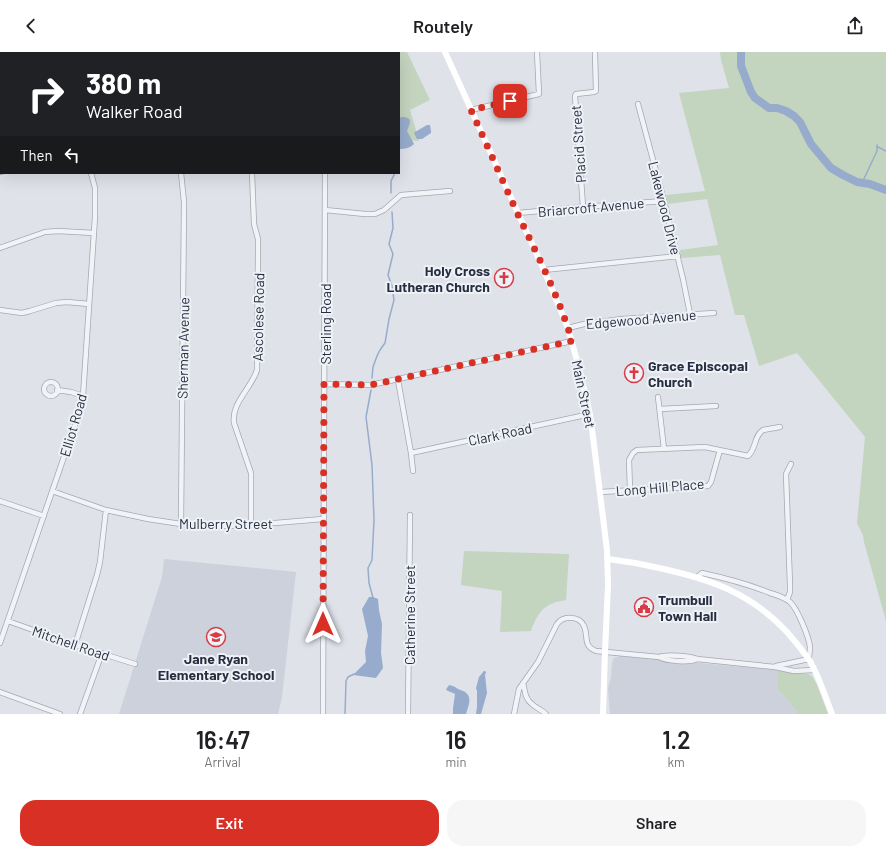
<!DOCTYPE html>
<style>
:root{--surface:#fff;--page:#f6f6f6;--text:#202124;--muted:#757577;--accent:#d93025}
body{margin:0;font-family:Barlow,sans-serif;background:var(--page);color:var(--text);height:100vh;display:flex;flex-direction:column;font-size:15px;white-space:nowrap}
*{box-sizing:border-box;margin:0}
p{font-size:13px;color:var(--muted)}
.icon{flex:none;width:22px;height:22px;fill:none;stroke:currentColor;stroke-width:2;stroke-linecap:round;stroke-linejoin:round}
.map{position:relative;height:662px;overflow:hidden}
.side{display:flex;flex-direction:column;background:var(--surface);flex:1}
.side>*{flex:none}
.guide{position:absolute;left:0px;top:0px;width:400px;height:122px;box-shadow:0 4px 16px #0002;background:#202124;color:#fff;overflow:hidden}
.pin{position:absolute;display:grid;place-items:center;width:34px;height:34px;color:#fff;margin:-17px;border-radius:8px;box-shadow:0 2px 6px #0006}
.me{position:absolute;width:44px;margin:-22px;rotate:0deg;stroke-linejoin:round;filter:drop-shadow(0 0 3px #0008)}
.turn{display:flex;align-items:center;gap:14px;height:84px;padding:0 20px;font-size:18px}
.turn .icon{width:52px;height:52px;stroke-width:2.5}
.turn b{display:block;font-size:28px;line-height:34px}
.then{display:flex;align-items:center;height:38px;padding:0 20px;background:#0003;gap:8px;font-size:15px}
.eta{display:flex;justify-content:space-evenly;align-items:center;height:68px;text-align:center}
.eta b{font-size:24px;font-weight:600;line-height:28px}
.cta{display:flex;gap:8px;margin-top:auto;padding:8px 20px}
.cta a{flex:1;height:46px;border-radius:16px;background:var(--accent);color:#fff;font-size:16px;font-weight:600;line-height:46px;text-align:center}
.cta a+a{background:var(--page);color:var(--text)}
header{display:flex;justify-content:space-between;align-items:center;height:52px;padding:0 20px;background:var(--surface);font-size:18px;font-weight:600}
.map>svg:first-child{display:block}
.built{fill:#ccd1db}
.green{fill:#c3d4bf}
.water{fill:#97accc}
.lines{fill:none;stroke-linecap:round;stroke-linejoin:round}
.stream{stroke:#97accc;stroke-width:1.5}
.river{stroke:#97accc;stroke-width:8}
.minor-casing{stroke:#a4a8b3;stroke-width:6}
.tertiary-casing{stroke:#a4a8b3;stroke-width:8}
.minor{stroke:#f2f3f7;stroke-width:4.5}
.tertiary{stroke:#f2f3f7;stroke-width:5.5}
.secondary{stroke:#fff;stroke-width:6}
.route{stroke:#d93025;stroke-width:7;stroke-dasharray:0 12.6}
.labels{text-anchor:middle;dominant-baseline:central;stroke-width:4;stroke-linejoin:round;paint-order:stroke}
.street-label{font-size:14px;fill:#272e41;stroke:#eef1f6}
.poi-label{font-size:14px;font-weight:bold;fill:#272e41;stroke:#eef1f6;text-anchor:start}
</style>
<header><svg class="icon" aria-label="back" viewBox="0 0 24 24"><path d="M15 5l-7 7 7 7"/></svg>Routely<svg class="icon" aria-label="share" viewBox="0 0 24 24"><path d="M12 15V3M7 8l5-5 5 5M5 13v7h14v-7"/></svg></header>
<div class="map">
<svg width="886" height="662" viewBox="0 0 886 662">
<rect width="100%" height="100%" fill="#dfe2e9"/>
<!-- built -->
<path class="built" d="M 164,507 L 296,520 L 282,645 L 278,662 L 119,662 L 162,525 Z
M 620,604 L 778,618 L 777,636 L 795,657 L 798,662 L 610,662 L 608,636 L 611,626 L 612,611 L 614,606 Z"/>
<!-- green -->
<path class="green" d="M 363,0 L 407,0 L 430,48 L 410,58 L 419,89 L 399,88 L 399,1 L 363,1 Z
M 720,0 L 886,0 L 886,569 L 864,490 L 863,483 L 857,471 L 865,385 L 797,301 L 759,314 L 744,263 L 735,263 L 720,203 L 681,206 L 680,198 L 718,193 L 707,147 L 668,152 L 666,143 L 705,139 L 679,41 L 729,36 L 721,8 Z
M 464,499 L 569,502 L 566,548 C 544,551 538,560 531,579 L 500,580 L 502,539 L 461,533 Z
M 778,618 L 794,621 L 808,622 L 812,624 L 817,633 L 828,662 L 798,662 L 795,657 L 777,636 Z"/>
<!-- water -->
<path class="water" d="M 401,65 C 415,65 409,72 407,79 L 414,92 C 410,96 405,97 399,97 L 399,67 Z
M 427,73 L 430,73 L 431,79 L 431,81 L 422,87 L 417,87 L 414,81 L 415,80 Z
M 369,545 L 373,545 L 378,547 L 379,558 L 382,572 L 381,601 L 383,616 L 376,626 L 353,623 L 366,610 L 365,599 L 368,584 L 362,557 Z
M 484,619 L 485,619 L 486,620 L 485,623 L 487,641 L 481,662 L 476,662 L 477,655 L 477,639 L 476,636 L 479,625 Z
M 449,633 C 454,634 455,635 458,637 C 460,638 464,639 465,640 C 473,645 468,655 466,662 L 453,662 L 453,656 L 455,642 L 446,638 L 447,636 Z"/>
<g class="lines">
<!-- stream -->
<path class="stream" d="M 373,1 L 373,0
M 878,95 L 886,99
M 862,131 L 877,99 L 877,93
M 391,141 L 391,129 L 395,121
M 372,326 L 373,315 L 377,304 L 380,298 L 385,291 L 389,267 L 394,248 L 392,234 L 388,223 L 393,202 L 389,192 L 393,176 L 392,160
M 371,338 L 366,365 L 372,413 L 374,468 L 372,508 L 368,516 L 369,531 L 373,546
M 345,662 L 346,629 L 348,625 L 354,622"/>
<!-- river -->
<path class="river" d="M 741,0 L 741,14 L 751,40 L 755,46 L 769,56 L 777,56 L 786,59 L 794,64 L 800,70 L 811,92 L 831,116 L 843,123 L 857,130 L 870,132 L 886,138"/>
<!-- minor casing -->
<g class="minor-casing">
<path id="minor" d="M 34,0 L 35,1
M 39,1 L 40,0
M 323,1 L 323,0
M 638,52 L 664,149 L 683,227 L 690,262
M 471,58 L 539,42 L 537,0
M 0,80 L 1,82
M 181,121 L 184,150 L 181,472
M 583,155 L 575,44 L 576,42 L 594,40 L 596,39 L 595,0
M 325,158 L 365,162 L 375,162 L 384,158 L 401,143 L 450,139
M 518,161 L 583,155 L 664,149
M 0,196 L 45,180 L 58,179 L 94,181
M 544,218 L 678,204
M 0,258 L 22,261 L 30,259 L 56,251 L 67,250 L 89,252
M 568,276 L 584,272 L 622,267 L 714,261
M 398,328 L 411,401 L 413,419
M44 337a7 7 0 1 1 14 0a7 7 0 1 1-14 0Z
M 324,332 L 370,333 L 380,331 L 572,289
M 57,338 L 71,340 L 83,344
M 658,345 L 664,397
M 660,357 L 716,354
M 411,401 L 590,362
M 630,438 L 629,408 L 633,401 L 637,398 L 705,395 L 748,404 C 757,396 753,385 763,378 L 780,375
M 52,439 L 106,458 L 148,467 L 181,472 L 224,474 L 251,473 L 323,467
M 600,440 L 708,434 L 711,430 L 720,398
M 0,449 L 44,464
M 251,473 L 251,421 L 234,371 C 231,351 251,337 257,318 L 258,202 L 258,187 L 254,172 L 252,121
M 697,525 L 702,521 C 725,526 748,532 770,541 C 777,543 784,545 790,550 C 797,556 809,585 810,595 C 810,599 809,603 809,607 L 776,614
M 787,548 L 790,540 L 790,533 L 786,422 L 791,412
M 8,569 L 75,593 L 135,612
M 0,591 L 78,364 L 83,344 L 95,165 L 95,136 L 91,121
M 75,593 L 97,523 L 100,510 L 106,458
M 659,605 C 665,609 690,611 697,607
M 523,631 C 525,639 525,647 532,652 C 536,656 542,658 546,662
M 0,640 L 60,662
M 80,662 L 102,601
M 323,662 L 325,121
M 408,662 L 410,463
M 514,662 L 519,637 L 538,610 L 557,572 C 563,564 579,563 584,574 C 589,585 582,593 596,599 L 659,605 C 666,602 690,604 697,607 L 775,615 L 794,619 L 814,618"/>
</g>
<!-- tertiary casing -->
<g class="tertiary-casing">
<path id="tertiary" d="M 234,1 L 236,0
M 0,119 L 1,119"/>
</g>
<!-- minor -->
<use href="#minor" class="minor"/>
<!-- tertiary -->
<use href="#tertiary" class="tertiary"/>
<!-- secondary -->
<path class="secondary" d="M 445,0 L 518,161 L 544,218 L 568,276 L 579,316 L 590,362 L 593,385 L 607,498 L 608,533 L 605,600 L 603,662
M 608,507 C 625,509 642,512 659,516 C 710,527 751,541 787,580 C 795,589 803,599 810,609 C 819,625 825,644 832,662"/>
</g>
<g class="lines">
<!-- route -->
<path class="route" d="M 323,572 L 324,332 L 370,333 L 380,331 L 572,289 C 560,248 540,208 521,169 C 504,132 488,95 471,58 L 510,49"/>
</g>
<!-- icons -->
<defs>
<g id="church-ring" transform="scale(1)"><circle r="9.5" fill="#eef1f6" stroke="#d73b46" stroke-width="1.5"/><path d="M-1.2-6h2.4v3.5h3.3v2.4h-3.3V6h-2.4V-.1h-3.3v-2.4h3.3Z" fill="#d73b46"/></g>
<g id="civic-ring" transform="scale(1)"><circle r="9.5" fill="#eef1f6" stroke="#d73b46" stroke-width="1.5"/><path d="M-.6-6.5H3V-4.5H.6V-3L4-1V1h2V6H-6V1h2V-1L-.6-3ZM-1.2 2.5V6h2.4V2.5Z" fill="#d73b46"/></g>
<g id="school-ring" transform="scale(1)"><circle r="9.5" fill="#eef1f6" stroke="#d73b46" stroke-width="1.5"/><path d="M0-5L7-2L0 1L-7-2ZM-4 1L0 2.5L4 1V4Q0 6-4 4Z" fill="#d73b46"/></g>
</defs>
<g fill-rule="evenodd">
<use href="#church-ring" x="504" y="226"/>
<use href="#church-ring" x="634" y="321"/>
<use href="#civic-ring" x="644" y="555"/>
<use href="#school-ring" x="216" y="585"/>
</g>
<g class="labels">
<!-- street labels -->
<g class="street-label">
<text transform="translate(578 92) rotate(-94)">Placid Street</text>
<text transform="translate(591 155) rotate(-5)">Briarcroft Avenue</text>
<text transform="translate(665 156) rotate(76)">Lakewood Drive</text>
<text transform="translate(258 265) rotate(-89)">Ascolese Road</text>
<text transform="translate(641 267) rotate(-5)">Edgewood Avenue</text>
<text transform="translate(325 272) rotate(-90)">Sterling Road</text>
<text transform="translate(183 296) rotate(-89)">Sherman Avenue</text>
<text transform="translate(584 342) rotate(78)">Main Street</text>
<text transform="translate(73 373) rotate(-74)">Elliot Road</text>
<text transform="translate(500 382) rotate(-12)">Clark Road</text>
<text transform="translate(660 435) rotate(-5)">Long Hill Place</text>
<text x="226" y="471">Mulberry Street</text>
<text transform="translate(409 563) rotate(-90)">Catherine Street</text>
<text transform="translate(71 591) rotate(19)">Mitchell Road</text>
</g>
<!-- poi labels -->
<g class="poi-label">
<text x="490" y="218" text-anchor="end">Holy Cross<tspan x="490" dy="16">Lutheran Church</tspan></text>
<text x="648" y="313">Grace Episcopal<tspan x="648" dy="16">Church</tspan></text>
<text x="658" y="547">Trumbull<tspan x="658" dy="16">Town Hall</tspan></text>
<text x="216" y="606" text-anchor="middle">Jane Ryan<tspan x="216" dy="16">Elementary School</tspan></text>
</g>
</g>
</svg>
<div class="pin" style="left:510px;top:49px;background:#d93025"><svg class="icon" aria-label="arrive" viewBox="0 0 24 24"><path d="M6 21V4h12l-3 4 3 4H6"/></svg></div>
<svg class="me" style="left:323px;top:572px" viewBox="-20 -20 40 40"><path d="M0-17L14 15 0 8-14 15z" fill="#d93025" stroke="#fff" stroke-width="4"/></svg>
<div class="guide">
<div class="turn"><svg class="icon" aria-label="right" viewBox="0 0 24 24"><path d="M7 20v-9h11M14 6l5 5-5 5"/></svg><div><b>380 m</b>Walker Road</div></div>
<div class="then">Then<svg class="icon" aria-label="left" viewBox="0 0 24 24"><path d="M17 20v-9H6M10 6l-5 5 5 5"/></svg></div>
</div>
</div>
<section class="side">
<div class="eta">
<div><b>16:47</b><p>Arrival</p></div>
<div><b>16</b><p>min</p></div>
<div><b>1.2</b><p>km</p></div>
</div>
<div class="cta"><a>Exit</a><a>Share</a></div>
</section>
